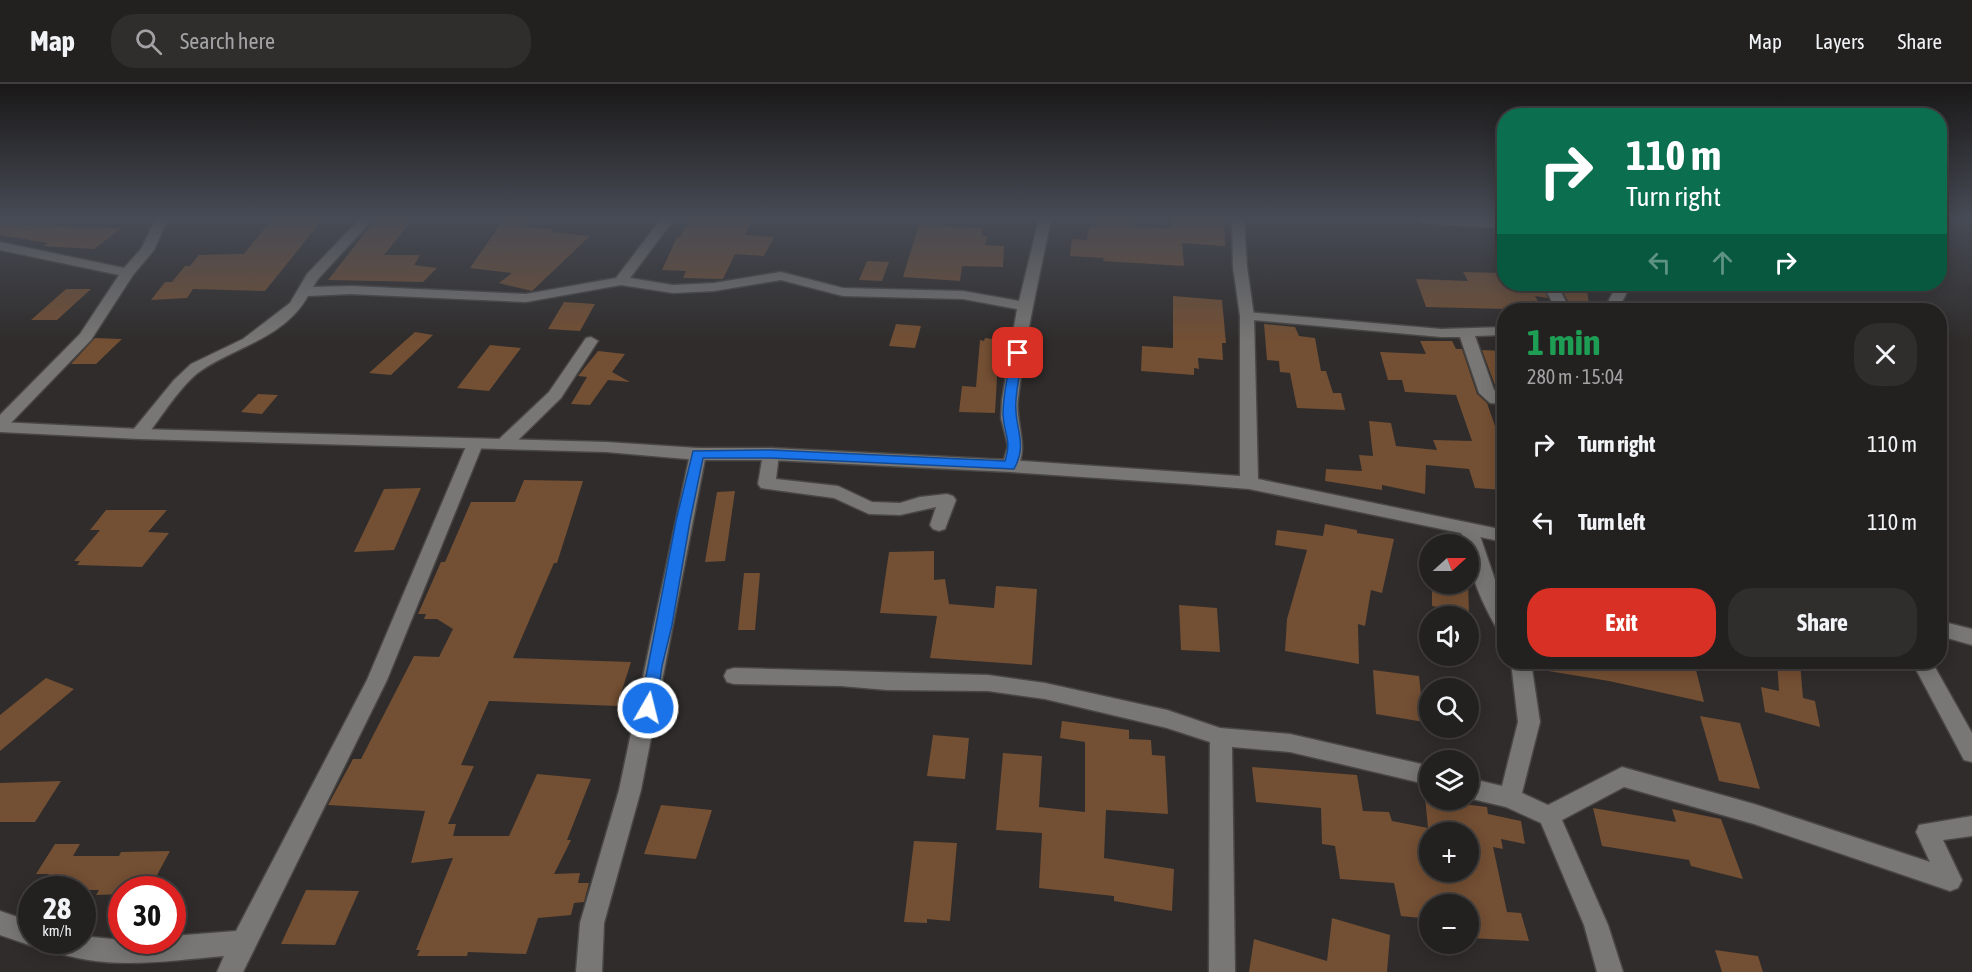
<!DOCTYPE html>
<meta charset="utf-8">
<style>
:root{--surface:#232120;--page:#2f2e2d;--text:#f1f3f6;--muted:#a3a3a5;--line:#403e3e;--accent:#d93025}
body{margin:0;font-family:"Asap Condensed",sans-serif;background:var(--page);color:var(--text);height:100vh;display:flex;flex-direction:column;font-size:22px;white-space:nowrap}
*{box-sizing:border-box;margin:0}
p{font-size:20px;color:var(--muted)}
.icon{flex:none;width:33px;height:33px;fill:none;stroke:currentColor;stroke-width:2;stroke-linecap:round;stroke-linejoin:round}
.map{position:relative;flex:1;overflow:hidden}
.sheet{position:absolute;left:1497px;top:219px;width:450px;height:366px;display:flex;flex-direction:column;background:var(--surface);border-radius:24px;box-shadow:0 3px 15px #0003,0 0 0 2px var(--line)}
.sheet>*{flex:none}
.hud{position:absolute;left:1497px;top:24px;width:450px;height:183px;border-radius:24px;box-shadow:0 3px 15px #0003,0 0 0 2px var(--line);background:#0b6e4f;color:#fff;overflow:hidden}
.needle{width:39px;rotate:69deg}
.buttons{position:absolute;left:1419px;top:450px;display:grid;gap:12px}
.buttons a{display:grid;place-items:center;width:60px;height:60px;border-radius:50%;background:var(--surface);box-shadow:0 3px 15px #0003,0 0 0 2px var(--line);font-size:30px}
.speed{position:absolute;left:18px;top:792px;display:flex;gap:12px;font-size:30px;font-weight:700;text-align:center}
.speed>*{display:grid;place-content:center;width:78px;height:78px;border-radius:50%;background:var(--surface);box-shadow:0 3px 15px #0003,0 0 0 2px var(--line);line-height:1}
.speed small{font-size:15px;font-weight:400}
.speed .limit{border:9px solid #d22;background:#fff;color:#111}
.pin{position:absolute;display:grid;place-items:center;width:51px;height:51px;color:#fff;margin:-26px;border-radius:12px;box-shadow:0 3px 9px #0006}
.me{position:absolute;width:66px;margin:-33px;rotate:8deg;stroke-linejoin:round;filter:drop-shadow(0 0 4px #0008)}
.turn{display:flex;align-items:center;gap:21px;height:126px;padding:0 30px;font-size:27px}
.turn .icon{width:78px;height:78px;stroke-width:2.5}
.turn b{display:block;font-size:42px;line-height:51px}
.lanes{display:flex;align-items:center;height:57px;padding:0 30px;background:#0003;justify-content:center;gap:30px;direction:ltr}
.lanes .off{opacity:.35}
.round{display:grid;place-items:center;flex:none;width:63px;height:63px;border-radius:24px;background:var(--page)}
.overview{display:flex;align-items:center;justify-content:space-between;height:102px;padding:0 30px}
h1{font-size:36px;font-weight:700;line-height:45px;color:#1e9e55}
.action{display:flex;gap:12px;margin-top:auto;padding:12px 30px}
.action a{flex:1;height:69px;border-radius:24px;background:var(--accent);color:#fff;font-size:24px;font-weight:700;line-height:69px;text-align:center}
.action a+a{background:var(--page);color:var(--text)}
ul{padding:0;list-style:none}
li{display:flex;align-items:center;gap:18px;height:78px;padding:0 30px}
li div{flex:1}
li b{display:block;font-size:22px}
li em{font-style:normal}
header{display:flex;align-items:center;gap:36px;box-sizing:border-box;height:84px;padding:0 30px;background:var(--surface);border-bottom:2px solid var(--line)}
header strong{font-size:28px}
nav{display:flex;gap:33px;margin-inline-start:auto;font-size:21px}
.search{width:420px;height:54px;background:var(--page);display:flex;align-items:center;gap:15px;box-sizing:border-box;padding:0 21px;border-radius:24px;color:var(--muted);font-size:22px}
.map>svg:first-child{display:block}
.building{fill:#734f33;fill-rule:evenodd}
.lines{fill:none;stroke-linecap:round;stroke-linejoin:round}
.street-casing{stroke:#494745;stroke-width:3}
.secondary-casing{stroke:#494745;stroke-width:3}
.street{fill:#797775;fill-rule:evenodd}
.secondary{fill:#797775;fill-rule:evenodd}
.route{fill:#1a73e8;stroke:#114b97;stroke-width:1.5}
</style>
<header>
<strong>Map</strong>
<div class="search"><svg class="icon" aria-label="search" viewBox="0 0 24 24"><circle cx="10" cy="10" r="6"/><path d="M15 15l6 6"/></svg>Search here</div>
<nav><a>Map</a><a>Layers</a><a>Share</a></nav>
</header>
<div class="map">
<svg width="1972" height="888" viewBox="0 0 1972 888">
<rect width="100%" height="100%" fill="#2f2c2b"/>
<!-- building -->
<path class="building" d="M 272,135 L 323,135 L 265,207 L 193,205 L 187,214 L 151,216 L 165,198 L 172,198 L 185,182 L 190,182 L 199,171 L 244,170 Z
M 504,135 L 530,135 L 525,143 L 553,145 L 550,148 L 590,152 L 532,207 L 499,199 L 512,189 L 470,184 Z
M 690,135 L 751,137 L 745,151 L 774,153 L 764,172 L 735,170 L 723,195 L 683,194 L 686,187 L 662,186 L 677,153 L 680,153 Z
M 1115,135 L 1132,135 L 1133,142 L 1171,145 L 1172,135 L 1224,135 L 1225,162 L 1182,159 L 1184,182 L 1103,177 L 1104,174 L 1070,172 L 1072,155 L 1087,156 L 1089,142 L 1096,142 L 1097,136 L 1116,138 Z
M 375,136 L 412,136 L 384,171 L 420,171 L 414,181 L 437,184 L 423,198 L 328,196 Z
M 0,140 L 122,144 L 94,165 L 44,162 L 48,159 L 0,151 Z
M 919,140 L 982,144 L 982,152 L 987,152 L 985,161 L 1004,162 L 1003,183 L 962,182 L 960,197 L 903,193 Z
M 867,177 L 889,178 L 882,197 L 859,196 Z
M 1463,188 L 1504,189 L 1504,200 L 1541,200 L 1548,214 L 1535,212 L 1543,226 L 1426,223 L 1416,195 L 1468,197 Z
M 1559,200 L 1586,201 L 1589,220 L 1568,217 Z
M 66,205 L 91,205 L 57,236 L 31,236 Z
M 1173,212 L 1222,216 L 1226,259 L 1222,259 L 1223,276 L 1198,274 L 1199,285 L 1194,284 L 1194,291 L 1141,287 L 1142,262 L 1173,264 Z
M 564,218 L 595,220 L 580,247 L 548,245 Z
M 896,240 L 921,242 L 915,264 L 889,262 Z
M 1264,240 L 1295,243 L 1299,252 L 1315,254 L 1321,287 L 1326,287 L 1333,309 L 1341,309 L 1345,326 L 1297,324 L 1290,289 L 1280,288 L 1279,277 L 1267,276 Z
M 415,248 L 433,251 L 391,291 L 369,289 Z
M 95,254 L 122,255 L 96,280 L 71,280 Z
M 985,254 L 1009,257 L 1006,275 L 998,274 L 995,329 L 959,328 L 962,302 L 976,303 L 980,256 L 984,257 Z
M 1420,257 L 1452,257 L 1456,265 L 1462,265 L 1477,310 L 1487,319 L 1504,368 L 1504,406 L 1475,404 L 1469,385 L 1426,381 L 1425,410 L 1382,401 L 1382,406 L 1325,397 L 1326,385 L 1362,387 L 1359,371 L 1373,372 L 1369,337 L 1391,339 L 1396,362 L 1437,366 L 1433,356 L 1472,357 L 1456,311 L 1405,308 L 1402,296 L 1388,296 L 1380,268 L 1426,270 Z
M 490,261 L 521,264 L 489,307 L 457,304 Z
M 1482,266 L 1504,267 L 1504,308 L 1496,304 Z
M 598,267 L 625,270 L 612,288 L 630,298 L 608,296 L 590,321 L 571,320 L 587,293 L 578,292 Z
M 258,310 L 278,311 L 262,330 L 241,328 Z
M 524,396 L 583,397 L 557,479 L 554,479 L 513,574 L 631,578 L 617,622 L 489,617 L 461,681 L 474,682 L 448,740 L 456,740 L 453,752 L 509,752 L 537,690 L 591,695 L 567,756 L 571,756 L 554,790 L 580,789 L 578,799 L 589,799 L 584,818 L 574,819 L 571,831 L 538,834 L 526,870 L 468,868 L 467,872 L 417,872 L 420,866 L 416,866 L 453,774 L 411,779 L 425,727 L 328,721 L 353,675 L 361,675 L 414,572 L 439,573 L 453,545 L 437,535 L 424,535 L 426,530 L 418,530 L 441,478 L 445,478 L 471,418 L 515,418 Z
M 421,404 L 394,466 L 354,468 L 384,405 Z
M 735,407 L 725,477 L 705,478 L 717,408 Z
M 106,426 L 167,426 L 148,448 L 169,449 L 142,483 L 77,481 L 80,477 L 74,477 L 100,446 L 90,446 Z
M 1325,440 L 1357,446 L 1357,449 L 1394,455 L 1382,509 L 1371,506 L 1365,542 L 1358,540 L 1359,580 L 1285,567 L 1287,535 L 1307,466 L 1275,461 L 1277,446 L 1323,452 Z
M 934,467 L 934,496 L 945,495 L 949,520 L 994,524 L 996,502 L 1037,505 L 1032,581 L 930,574 L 937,532 L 880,529 L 889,468 Z
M 744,489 L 760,489 L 755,546 L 738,546 Z
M 1432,500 L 1468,500 L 1469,530 L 1432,522 Z
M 1179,521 L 1217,524 L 1220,568 L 1181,566 Z
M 1549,578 L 1694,578 L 1704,618 L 1609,597 L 1548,587 Z
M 1777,578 L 1800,578 L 1803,614 L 1815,617 L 1820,643 L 1765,628 L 1761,603 L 1779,607 Z
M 1373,586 L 1419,592 L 1424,638 L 1376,630 Z
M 46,594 L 74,605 L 0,667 L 0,631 Z
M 1700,632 L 1740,639 L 1760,705 L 1719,697 Z
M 1062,637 L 1129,646 L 1129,655 L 1151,656 L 1152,671 L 1165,672 L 1168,730 L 1106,726 L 1104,774 L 1174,785 L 1172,827 L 1114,817 L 1114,812 L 1039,804 L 1042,749 L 996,746 L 1003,669 L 1042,672 L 1039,723 L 1085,728 L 1085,658 L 1060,654 Z
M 933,651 L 969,654 L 965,695 L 927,692 Z
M 1252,683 L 1357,691 L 1363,727 L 1389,728 L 1392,737 L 1428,744 L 1425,713 L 1430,716 L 1487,723 L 1488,730 L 1521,737 L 1525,760 L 1501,755 L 1503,765 L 1493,763 L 1507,828 L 1521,829 L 1529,857 L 1468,854 L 1468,820 L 1430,820 L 1430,835 L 1401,832 L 1394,799 L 1340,795 L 1335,762 L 1322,760 L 1321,724 L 1256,718 ZM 1430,748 L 1468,748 L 1468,790 L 1430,788 Z
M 61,697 L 35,738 L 0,738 L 0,699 Z
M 661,721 L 712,726 L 696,775 L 644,770 Z
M 1593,724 L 1676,738 L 1672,725 L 1721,735 L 1743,795 L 1691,782 L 1689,776 L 1602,762 Z
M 914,757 L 957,759 L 950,837 L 927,835 L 927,839 L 904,838 Z
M 55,760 L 80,760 L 73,772 L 119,772 L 121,768 L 170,767 L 149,806 L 122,806 L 122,810 L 96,811 L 99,806 L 39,806 L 49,790 L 36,790 Z
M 306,806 L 359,807 L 335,861 L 281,860 Z
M 1332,834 L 1390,851 L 1387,888 L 1249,888 L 1254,855 L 1327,877 Z
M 1715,866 L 1758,872 L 1763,888 L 1722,888 Z"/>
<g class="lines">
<!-- street casing -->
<g class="street-casing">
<path id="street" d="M 156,135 L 168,135 L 154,166 L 133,191 L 91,256 L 6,344 L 0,345 L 0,331 L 80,250 L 119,191 L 0,166 L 0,158 L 124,184 L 141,165 Z
M 360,135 L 373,135 L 318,195 L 313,203 L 351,202 L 526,210 L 616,194 L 661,135 L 674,135 L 630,194 L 673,201 L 714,199 L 781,188 L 843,204 L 963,207 L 1019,217 L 1039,135 L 1051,135 C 1039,195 1025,254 1018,315 C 1015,340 1030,363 1016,386 L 1004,386 L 1002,382 L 1008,362 L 1001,334 L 1002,316 L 1017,225 L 963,215 L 843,212 L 781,196 L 714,207 L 673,209 L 621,201 L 526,218 L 351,210 L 308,212 C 284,254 238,262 202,286 C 181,300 161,334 145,354 L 133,354 L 131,350 L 133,346 L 174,296 L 191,280 L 243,255 L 290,219 L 307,190 Z
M 1416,135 L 1504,136 L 1504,144 L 1422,139 Z
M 1543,200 L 1557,200 L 1570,226 L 1556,226 Z
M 1617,200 L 1631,200 L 1618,226 L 1604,226 Z
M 1247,228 L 1441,245 L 1504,243 L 1504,251 L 1475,252 L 1494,306 L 1504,310 L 1504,320 L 1490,319 L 1479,309 L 1460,253 L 1441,253 L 1242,235 L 1240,232 Z
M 591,253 L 598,257 L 561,314 L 509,365 L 497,365 L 495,361 L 497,357 L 549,308 L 586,254 Z
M 475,355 L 481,356 L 483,360 L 387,596 L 243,888 L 217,888 L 224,872 C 164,877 103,888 45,864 L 42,856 L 82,856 L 82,852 L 122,856 L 172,856 L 172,852 L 236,847 L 367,596 L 467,360 L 469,356 Z
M 698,364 L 704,366 L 706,370 L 641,706 L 604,839 L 602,888 L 576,888 L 580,839 L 619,706 L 690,370 L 692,366 Z
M 771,364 L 777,366 L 779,370 L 776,395 L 838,402 L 872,418 L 900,419 L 920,413 L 947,410 L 953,412 L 956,416 L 945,445 L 939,447 L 933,445 L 930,441 L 936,423 L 900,431 L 869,430 L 834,414 L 761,404 L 758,400 L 763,370 L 765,366 Z
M 1469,440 L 1475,441 L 1478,446 L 1504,522 L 1504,547 L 1497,545 C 1483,520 1468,490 1468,460 L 1465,460 L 1460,446 L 1463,441 Z
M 1511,578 L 1531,578 L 1540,638 L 1522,709 L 1548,721 L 1622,683 L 1754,720 L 1930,778 L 1916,748 L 1919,741 L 1972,732 L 1972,752 L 1943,756 L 1962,796 L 1958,804 L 1950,807 L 1754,740 L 1624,703 L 1562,736 L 1608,841 L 1623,888 L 1597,888 L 1584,841 L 1541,739 L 1506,723 L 1468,714 L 1468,694 L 1502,702 L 1518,638 Z
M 1912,578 L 1932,578 L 1972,649 L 1972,678 L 1964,676 Z
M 734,584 L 988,591 L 1045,599 L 1167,626 L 1220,644 L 1290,650 L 1430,682 L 1430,701 L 1290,668 L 1232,663 L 1235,888 L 1209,888 L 1210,658 L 1167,644 L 1045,615 L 988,607 L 887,606 L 841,602 L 734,600 L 727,598 L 724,592 L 727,586 Z
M 0,827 L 32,838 L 32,856 L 42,856 L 41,858 L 32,862 L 0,851 Z"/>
</g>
<!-- secondary casing -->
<g class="secondary-casing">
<path id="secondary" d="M 1232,135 L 1244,135 L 1247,183 L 1254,232 L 1258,395 L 1504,446 L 1504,458 L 1249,405 L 1187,400 L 1010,388 L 771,376 L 698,376 L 606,368 L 139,355 L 0,348 L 0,338 L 139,345 L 606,358 L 698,364 L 771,364 L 1010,376 L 1240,392 L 1240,232 L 1233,183 Z
M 1940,537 L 1972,545 L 1972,561 L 1940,552 Z"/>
</g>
<!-- street -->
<use href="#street" class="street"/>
<!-- secondary -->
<use href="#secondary" class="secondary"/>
</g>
<!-- sky -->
<linearGradient id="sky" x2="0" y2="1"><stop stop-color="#1a1818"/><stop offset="0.52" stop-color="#474b55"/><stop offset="1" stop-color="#474b55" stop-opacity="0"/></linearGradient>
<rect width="1972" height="259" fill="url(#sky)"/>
<!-- route -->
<path class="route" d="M 1018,266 L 1023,269 C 1021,284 1017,300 1016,316 C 1013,343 1029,358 1014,385 L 771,374 L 703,374 L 690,437 L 672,541 L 662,582 L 656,624 L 653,628 L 648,630 L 642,628 L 640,624 L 676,437 L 693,367 L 771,366 L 1005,377 C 1012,355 1004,351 1003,331 C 1003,310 1008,289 1012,269 Z"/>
</svg>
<div class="buttons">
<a><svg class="needle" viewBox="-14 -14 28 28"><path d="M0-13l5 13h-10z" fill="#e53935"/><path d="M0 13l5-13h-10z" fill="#a3a3a5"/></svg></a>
<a><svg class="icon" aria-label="sound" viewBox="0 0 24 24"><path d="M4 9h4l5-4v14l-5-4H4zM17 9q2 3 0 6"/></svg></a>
<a><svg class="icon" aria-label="search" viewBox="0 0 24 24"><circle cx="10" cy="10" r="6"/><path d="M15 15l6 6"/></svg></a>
<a><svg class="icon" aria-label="layers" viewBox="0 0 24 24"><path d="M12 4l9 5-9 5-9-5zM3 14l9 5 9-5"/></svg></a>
<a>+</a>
<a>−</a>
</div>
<div class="speed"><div>28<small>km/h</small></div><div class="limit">30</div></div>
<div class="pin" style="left:1018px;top:269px;background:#d93025"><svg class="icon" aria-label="arrive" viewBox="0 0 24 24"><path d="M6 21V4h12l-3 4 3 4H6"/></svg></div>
<svg class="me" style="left:648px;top:624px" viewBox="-20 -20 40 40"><circle r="17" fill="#1a73e8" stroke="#fff" stroke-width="3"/><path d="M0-11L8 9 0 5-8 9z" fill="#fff"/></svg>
<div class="hud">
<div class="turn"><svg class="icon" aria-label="right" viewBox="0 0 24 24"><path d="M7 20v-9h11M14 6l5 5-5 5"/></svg><div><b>110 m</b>Turn right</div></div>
<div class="lanes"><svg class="icon off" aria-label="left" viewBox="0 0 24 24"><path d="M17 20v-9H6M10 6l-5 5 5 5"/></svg><svg class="icon off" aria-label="ahead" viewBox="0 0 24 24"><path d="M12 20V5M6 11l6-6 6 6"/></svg><svg class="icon" aria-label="right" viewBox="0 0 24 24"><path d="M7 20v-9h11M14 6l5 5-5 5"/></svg></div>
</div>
<section class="sheet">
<div class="overview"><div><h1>1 min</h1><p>280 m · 15:04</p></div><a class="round"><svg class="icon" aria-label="close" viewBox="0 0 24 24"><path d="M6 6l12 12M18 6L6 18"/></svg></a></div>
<ul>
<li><svg class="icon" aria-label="right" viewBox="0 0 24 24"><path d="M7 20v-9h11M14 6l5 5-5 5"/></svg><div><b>Turn right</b></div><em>110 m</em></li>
<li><svg class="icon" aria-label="left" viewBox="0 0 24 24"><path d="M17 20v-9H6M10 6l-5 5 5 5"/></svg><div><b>Turn left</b></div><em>110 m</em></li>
</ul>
<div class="action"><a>Exit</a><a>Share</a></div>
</section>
</div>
